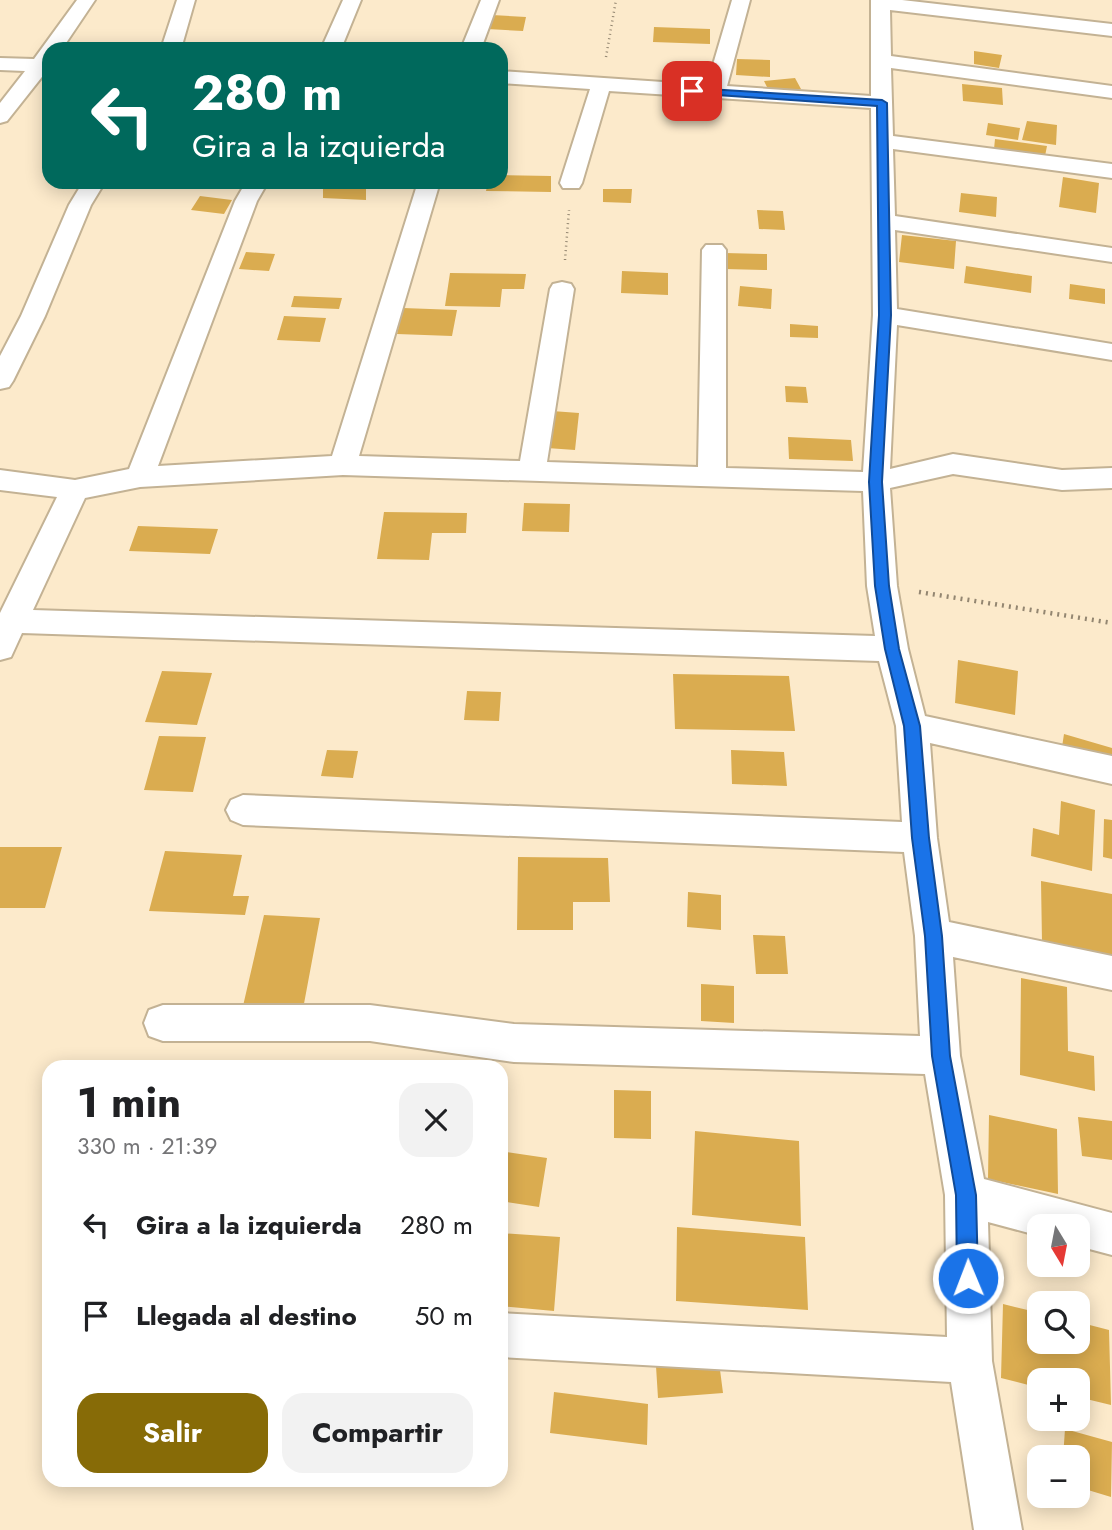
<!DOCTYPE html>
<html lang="es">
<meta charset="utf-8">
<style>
:root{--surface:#fff;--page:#f2f2f2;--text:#202124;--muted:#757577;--accent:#876b07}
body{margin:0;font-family:Jost,sans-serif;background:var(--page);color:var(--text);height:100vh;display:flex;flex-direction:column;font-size:26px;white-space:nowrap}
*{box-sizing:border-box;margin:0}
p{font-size:23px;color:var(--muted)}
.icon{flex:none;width:38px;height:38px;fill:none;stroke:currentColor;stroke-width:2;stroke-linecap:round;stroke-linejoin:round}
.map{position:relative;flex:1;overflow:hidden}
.drawer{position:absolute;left:42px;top:1060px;width:466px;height:427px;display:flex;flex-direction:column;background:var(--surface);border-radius:21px;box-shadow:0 4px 18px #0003}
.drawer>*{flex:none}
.guide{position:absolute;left:42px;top:42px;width:466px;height:147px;border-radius:21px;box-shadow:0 4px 18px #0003;background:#00695c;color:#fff;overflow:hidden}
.needle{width:46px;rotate:170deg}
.tools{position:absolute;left:1027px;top:1214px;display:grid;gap:14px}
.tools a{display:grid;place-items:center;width:63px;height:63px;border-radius:14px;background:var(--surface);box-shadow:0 4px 18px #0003;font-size:35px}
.pin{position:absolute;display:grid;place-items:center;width:60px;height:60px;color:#fff;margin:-30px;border-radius:14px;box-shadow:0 4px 10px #0006}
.me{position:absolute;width:77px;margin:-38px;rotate:359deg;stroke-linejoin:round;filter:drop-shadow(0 0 5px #0008)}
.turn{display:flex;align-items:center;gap:24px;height:147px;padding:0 35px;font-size:32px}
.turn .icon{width:91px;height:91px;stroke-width:2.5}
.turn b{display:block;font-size:49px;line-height:60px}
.round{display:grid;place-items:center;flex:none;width:74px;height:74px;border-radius:21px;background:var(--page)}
.head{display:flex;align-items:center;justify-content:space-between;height:119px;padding:0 35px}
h1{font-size:42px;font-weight:700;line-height:52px}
.action{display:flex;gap:14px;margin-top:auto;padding:14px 35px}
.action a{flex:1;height:80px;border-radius:21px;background:var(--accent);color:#fff;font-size:28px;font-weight:700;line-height:80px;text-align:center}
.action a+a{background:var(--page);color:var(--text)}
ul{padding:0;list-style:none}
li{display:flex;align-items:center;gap:21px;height:91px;padding:0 35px}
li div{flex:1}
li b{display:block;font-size:26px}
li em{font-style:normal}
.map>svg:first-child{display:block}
.building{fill:#daac50}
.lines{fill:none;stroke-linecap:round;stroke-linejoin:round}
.street-casing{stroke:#c3b294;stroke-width:4}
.path-far1{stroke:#938671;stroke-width:2.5;stroke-dasharray:1 3.5;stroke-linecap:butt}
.path{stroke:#938671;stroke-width:4.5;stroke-dasharray:2 5;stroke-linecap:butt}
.street{fill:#fff;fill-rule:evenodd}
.route{fill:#1a73e8;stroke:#114b97;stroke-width:2}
</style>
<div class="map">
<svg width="1112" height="1530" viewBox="0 0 1112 1530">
<rect width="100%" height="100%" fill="#fceacb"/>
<!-- building -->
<path class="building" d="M 492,15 L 526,17 L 523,31 L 487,29 Z
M 654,27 L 710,29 L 710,44 L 653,42 Z
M 974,51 L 1002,55 L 999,68 L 974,64 Z
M 737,59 L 770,60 L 770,77 L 736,75 Z
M 795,78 L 801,89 L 769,91 L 764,81 Z
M 962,84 L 1002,88 L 1003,105 L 963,101 Z
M 1027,121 L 1057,125 L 1056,145 L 1022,140 Z
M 988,123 L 1020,128 L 1018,140 L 986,135 Z
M 995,139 L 1047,146 L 1045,156 L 994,149 Z
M 500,175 L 551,176 L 551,192 L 486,191 L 488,182 L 500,182 Z
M 1063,177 L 1099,183 L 1096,213 L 1059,207 Z
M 323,187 L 366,187 L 366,200 L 323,198 Z
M 603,189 L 632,189 L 631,203 L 603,202 Z
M 961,193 L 997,197 L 996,217 L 959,212 Z
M 200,196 L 232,200 L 224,214 L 191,210 Z
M 757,210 L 783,211 L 785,230 L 759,229 Z
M 902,235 L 956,241 L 954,269 L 899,262 Z
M 246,252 L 275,254 L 269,271 L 239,269 Z
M 725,253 L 767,254 L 767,270 L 725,269 Z
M 966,266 L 1032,276 L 1031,293 L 964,283 Z
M 622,271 L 668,273 L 668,295 L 621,293 Z
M 450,273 L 526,274 L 524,289 L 502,289 L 500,307 L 445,306 Z
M 1070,284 L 1105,289 L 1105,304 L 1069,299 Z
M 740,286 L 772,289 L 771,309 L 738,306 Z
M 294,296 L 342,298 L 339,309 L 291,307 Z
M 403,308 L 457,310 L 452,336 L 397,334 Z
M 284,316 L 326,318 L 320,342 L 277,340 Z
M 790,324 L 818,326 L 818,338 L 790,337 Z
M 785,386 L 806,387 L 808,403 L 786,402 Z
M 552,411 L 579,413 L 575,450 L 547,448 Z
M 788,437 L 851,440 L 853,461 L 789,459 Z
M 524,503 L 570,504 L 569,532 L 522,531 Z
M 384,512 L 467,513 L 466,533 L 432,533 L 429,560 L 377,559 Z
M 138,526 L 218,529 L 210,554 L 129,551 Z
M 958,660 L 1018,671 L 1015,715 L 955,703 Z
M 162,671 L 212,673 L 197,725 L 145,722 Z
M 673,674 L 789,676 L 795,731 L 675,729 Z
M 467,691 L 501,692 L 499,721 L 464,720 Z
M 1064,734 L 1112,748 L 1112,762 L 1062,747 Z
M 159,736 L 206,737 L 193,792 L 144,790 Z
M 327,750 L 358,751 L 353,778 L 321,776 Z
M 731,750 L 784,752 L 787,786 L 732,784 Z
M 1061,801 L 1095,810 L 1092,871 L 1031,856 L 1033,828 L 1059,835 Z
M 1104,819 L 1112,820 L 1112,859 L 1103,857 Z
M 0,847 L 62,847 L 45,908 L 0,908 Z
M 165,851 L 242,855 L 233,896 L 249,896 L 245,915 L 149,911 Z
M 518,857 L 608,858 L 610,902 L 573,902 L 573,930 L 517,930 Z
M 1041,881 L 1112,894 L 1112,955 L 1042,942 Z
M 688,892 L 721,895 L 721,930 L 687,927 Z
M 264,915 L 320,918 L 303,1009 L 243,1006 Z
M 753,935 L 785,936 L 788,974 L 756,974 Z
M 1021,978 L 1067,987 L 1068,1051 L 1094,1056 L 1095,1091 L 1020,1075 Z
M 701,984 L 734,986 L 734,1023 L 701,1021 Z
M 614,1090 L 651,1091 L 651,1139 L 614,1138 Z
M 989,1115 L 1057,1129 L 1058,1194 L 988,1179 Z
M 1078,1117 L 1112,1121 L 1112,1160 L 1082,1156 Z
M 695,1131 L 799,1141 L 801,1226 L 692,1215 Z
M 506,1152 L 547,1158 L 539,1207 L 500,1201 Z
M 677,1227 L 805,1237 L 808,1310 L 676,1301 Z
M 500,1233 L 560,1237 L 554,1311 L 500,1306 Z
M 1003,1304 L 1040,1313 L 1040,1342 L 1078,1342 L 1078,1322 L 1109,1330 L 1111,1405 L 1078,1397 L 1078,1381 L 1040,1381 L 1040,1388 L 1001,1378 Z
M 719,1362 L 723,1393 L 658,1398 L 656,1366 Z
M 554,1392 L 648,1404 L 647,1445 L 550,1433 Z
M 1065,1429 L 1112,1442 L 1111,1497 L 1078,1487 L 1078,1458 L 1063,1458 Z"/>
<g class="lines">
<!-- street casing -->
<g class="street-casing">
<path id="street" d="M 77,0 L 95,0 L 62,49 L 49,49 L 49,68 L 7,121 L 0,123 L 0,103 L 25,71 L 0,70 L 0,58 L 34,59 Z
M 177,0 L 195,0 L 181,49 L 161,49 Z
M 343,0 L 361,0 L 341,49 L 321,49 Z
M 481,0 L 499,0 L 481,49 L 461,49 Z
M 732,0 L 750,0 L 727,86 L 871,96 L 871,0 L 902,0 L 1112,24 L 1112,36 L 890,10 L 891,56 L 1112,86 L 1112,98 L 891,68 L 893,136 L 1112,164 L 1112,178 L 893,149 L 895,216 L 1112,248 L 1112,262 L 895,230 L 897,309 L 1112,344 L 1112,360 L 897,325 L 890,469 L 953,454 L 1062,470 L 1112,468 L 1112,488 L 1062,490 L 953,474 L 890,488 L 897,586 L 908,649 L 925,716 L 1112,756 L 1112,784 L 930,743 L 937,838 L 949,922 L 1112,956 L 1112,990 L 953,957 L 960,1056 L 984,1179 L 1112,1213 L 1112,1255 L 1078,1246 L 1078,1227 L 1040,1227 L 1040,1236 L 988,1222 L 992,1361 L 1022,1530 L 974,1530 L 951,1382 L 500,1357 L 500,1313 L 947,1337 L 945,1195 L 925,1074 L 514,1062 L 370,1041 L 163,1041 L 149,1036 L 144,1023 L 149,1010 L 163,1005 L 370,1005 L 514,1024 L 920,1036 L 915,936 L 904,852 L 243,825 L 231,820 L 226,810 L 231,800 L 243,795 L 902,822 L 896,726 L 879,661 L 22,633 L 11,657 L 0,660 L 0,613 L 57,497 L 0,490 L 0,470 L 75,480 L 129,469 L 235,201 L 246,182 L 268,182 L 257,201 L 158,466 L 332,456 L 418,182 L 440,182 L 359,456 L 520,461 L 550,289 L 553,284 L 562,282 L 571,284 L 574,289 L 547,462 L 698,467 L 702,250 L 706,245 L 722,245 L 726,250 L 726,468 L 863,472 L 873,315 L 871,108 L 609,91 L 582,183 L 579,188 L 563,188 L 560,183 L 590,89 L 500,83 L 500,71 L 707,85 ZM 343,475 L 863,491 L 867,586 L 875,636 L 33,610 L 85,498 L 140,487 Z
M 83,182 L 105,182 L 91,205 L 45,316 L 13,381 L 9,387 L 0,389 L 0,356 L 21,316 L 69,205 Z"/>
</g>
<!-- path-far1 -->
<path class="path-far1" d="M 606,57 L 616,0
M 565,260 L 569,210"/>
<!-- path -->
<path class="path" d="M 919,592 L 1112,623"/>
<!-- street -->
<use href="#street" class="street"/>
</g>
<!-- route -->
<path class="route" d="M 692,88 L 882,100 L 887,103 L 891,315 L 882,482 L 889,586 L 899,649 L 920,726 L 929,838 L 942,936 L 950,1056 L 976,1195 L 978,1278 L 975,1285 L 968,1289 L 960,1285 L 957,1278 L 956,1195 L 932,1056 L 925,936 L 912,838 L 904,726 L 885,649 L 875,586 L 869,482 L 879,315 L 877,106 L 689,93 L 689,89 Z"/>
</svg>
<div class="tools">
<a><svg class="needle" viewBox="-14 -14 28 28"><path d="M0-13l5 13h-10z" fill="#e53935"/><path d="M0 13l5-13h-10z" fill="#757577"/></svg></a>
<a><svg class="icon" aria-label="search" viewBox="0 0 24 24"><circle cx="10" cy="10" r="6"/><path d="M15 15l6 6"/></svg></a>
<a>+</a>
<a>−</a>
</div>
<div class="pin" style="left:692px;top:91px;background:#d93025"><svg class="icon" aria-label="arrive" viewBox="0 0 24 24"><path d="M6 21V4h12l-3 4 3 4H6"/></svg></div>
<svg class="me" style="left:968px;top:1278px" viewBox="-20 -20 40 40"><circle r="17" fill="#1a73e8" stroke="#fff" stroke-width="3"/><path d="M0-11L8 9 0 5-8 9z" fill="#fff"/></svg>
<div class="guide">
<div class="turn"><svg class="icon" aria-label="left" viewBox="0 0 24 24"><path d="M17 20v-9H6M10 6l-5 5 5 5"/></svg><div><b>280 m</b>Gira a la izquierda</div></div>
</div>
<section class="drawer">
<div class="head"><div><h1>1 min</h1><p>330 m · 21:39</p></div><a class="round"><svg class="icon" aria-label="close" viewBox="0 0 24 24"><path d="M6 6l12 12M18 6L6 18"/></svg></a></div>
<ul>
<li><svg class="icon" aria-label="left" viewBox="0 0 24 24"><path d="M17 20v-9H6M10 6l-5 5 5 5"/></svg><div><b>Gira a la izquierda</b></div><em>280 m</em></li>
<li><svg class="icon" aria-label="arrive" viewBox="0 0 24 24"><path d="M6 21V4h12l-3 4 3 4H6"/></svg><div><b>Llegada al destino</b></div><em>50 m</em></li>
</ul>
<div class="action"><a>Salir</a><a>Compartir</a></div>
</section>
</div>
